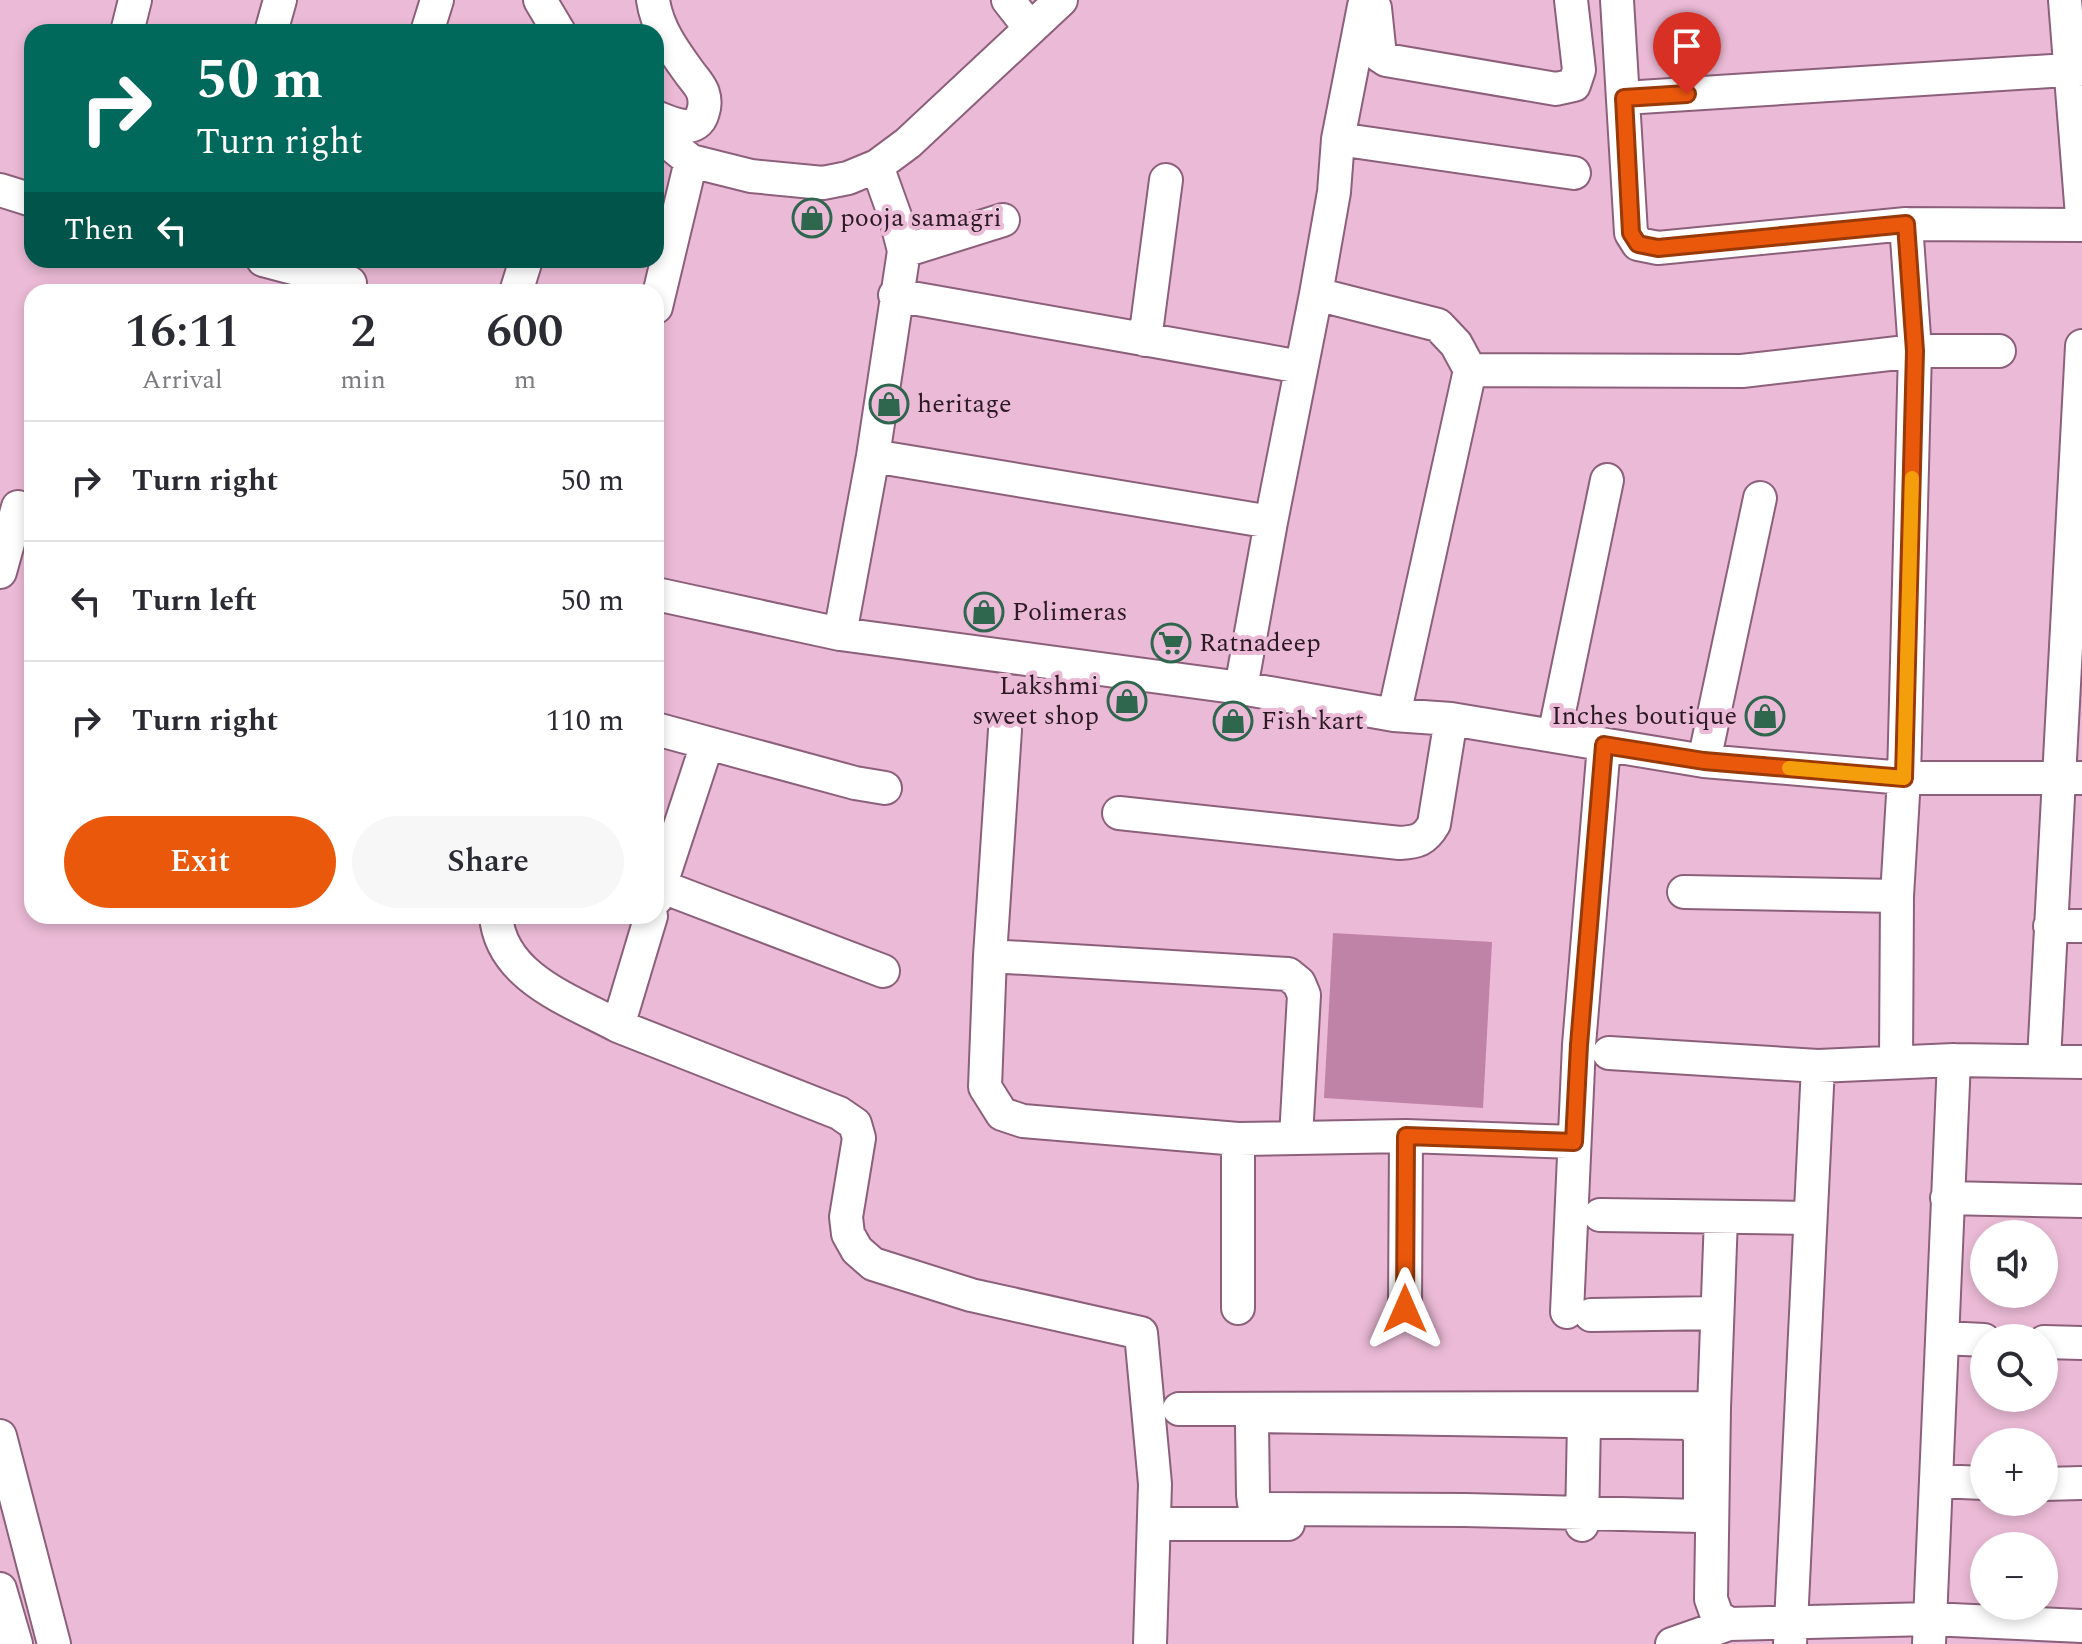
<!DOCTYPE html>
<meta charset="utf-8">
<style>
:root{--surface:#fff;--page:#f7f7f7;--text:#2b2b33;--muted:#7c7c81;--line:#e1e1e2;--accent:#ea580c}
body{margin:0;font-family:Spectral,serif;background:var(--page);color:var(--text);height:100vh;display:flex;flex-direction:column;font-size:30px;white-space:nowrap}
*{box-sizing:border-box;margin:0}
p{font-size:26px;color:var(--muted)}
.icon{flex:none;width:44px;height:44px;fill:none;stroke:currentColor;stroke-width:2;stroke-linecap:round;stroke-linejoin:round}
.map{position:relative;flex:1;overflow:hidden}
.drawer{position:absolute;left:24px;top:284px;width:640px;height:640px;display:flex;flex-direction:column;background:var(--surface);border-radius:24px;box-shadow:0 4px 12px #0003}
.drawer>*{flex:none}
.top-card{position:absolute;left:24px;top:24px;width:640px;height:244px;border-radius:24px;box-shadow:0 4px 12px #0003;background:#00695c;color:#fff;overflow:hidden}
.fabs{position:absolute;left:1970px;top:1220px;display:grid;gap:16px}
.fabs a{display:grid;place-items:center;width:88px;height:88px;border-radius:50%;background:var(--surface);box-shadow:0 4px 12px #0003;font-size:40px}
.pin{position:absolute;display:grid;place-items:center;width:68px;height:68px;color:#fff;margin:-82px -34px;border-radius:50% 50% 50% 0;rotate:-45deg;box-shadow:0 0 8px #0007}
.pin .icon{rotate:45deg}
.me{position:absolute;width:88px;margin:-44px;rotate:0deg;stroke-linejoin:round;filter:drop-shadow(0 0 6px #0008)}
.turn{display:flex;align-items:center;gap:28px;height:168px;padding:0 40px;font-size:36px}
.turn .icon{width:104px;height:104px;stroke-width:2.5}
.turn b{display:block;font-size:56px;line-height:68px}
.then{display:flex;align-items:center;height:76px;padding:0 40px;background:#0003;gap:16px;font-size:30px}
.eta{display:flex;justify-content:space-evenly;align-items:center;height:136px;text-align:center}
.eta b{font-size:48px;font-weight:600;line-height:56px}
.primary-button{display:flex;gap:16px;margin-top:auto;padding:16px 40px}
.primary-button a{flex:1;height:92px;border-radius:48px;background:var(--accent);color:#fff;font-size:32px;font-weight:600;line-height:92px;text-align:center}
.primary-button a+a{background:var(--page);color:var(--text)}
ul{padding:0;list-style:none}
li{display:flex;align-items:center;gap:24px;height:120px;padding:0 40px;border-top:2px solid var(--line)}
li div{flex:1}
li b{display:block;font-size:30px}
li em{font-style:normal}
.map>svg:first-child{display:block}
.green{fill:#bf83a7}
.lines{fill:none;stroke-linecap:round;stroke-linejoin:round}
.minor-casing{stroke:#8c607a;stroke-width:36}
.minor{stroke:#fff;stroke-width:32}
.route-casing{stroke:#983908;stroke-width:20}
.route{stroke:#ea580c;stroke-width:14}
.slow{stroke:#f59e0b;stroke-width:14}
.labels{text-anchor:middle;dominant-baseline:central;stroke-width:8;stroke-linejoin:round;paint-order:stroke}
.poi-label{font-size:26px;fill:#2b1924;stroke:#ebbad6;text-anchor:start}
</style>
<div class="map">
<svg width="2082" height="1644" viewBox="0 0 2082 1644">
<rect width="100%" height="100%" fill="#ebbad6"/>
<!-- green -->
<path class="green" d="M 1333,933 L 1492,942 L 1483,1108 L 1324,1098 Z"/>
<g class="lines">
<!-- minor casing -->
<g class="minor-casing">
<path id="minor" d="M 540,0 L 559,32
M 653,0 C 657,28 673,50 689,72 C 694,79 701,86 703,93 C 705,99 705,106 703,112 C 697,136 671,123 656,117
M 1008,0 L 1030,28
M 1617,0 L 1631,233 L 1638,244 L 1658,248 L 1906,224 L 2082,225
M 2065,0 L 2082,216
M 1375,8 L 1380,56 L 1386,60 L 1556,89 L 1574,85 L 1579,70 L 1571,0
M 127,32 L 135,0
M 271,32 L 280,0
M 427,32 L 437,0
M 1624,98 L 2082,69
M 656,133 L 691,161 L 751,176 L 823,183 L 848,178 L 877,166 L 908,143 L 1061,0
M 1338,139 L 1574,173
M 0,190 L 32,200
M 904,251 L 1003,220
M 263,260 L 350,283
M 516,292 L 526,260
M 1316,294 L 1438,325 L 1456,344 L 1470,370 L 1742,371 L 1915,351 L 1999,351
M 895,295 L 1301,367
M 656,307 L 691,161
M 1145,340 L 1166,180
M 873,456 L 1271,522
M 0,572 L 18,507
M 656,594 L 840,634 L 1241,688 L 1394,715 L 1451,719 L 1704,761 L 1904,778 L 2082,778
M 840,634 L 873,456 L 904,251 L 896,219 L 877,166
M 1241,688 L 1271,522 L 1316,294 L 1334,192 L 1338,139 L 1364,6 L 1368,0
M 1394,715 L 1470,370
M 656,729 L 855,783 L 885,788
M 1005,730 L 990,956 L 985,1087 L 1002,1114 L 1023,1121 L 1238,1139 L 1406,1136 L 1574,1142
M 1554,736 L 1607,480
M 1704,761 L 1760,498
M 1119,813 L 1400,843 C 1417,842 1425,840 1434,824 L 1451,719
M 660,886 L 883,971
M 1684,892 L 1897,896
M 656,899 L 707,744
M 496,916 C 501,978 572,1001 618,1026
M 651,916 L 618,1026 L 839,1113 L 855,1124 L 859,1138 L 846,1217 L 848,1234 L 857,1250 L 873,1264 L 971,1295 L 1141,1333 L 1155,1484 L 1150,1644
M 2050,926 L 2082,926
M 990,956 L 1288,974 L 1299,983 L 1304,995 L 1296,1137
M 1609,1053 L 1818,1066 L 1954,1060 L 2082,1062
M 2044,1060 L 2082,346
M 1896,1062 L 1897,896 L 1904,778 L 1915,351 L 1906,224
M 1947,1198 L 2082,1201
M 1600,1215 L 1810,1218
M 1238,1308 L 1238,1139
M 1405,1309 L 1406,1136
M 1567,1312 L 1579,1045 L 1604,745
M 1591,1315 L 1717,1313
M 1944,1338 L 1984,1340
M 2044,1342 L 2082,1343
M 1714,1408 L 1721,1217
M 1179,1409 L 1714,1408 L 1711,1599 L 1717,1616 L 1729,1624 L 1930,1619 L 2082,1626
M 1261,1416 L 1691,1423 L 1700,1435 L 1700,1516 L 1465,1510 L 1266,1509 L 1254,1503 L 1253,1495 L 1252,1424 L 1255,1418 Z
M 0,1436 L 54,1644
M 1938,1481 L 1984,1483
M 2044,1484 L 2082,1483
M 1155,1524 L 1288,1524
M 1582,1525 L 1584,1421
M 0,1589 L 16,1644
M 1672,1644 L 1729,1624
M 1790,1644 L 1818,1066
M 1929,1644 L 1954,1060"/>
</g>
<!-- minor -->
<use href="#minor" class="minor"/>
</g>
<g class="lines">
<!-- route casing -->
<g class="route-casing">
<path id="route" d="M 1405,1309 L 1406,1136 L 1574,1142 L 1579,1045 L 1604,745 L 1704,761 L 1904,778 L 1915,351 L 1906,224 L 1658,248 L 1638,244 L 1631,233 L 1624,98 L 1687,94"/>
</g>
<!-- route -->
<use href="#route" class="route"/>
<!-- slow -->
<path class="slow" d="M 1789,768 L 1904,778 L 1912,478"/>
</g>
<!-- icons -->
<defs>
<g id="shop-ring" transform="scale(2)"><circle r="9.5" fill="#ebbad6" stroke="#2e664e" stroke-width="1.5"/><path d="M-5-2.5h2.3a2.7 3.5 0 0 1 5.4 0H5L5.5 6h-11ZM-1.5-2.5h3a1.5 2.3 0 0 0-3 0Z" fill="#2e664e"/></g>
<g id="supermarket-ring" transform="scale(2)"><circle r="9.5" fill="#ebbad6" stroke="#2e664e" stroke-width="1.5"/><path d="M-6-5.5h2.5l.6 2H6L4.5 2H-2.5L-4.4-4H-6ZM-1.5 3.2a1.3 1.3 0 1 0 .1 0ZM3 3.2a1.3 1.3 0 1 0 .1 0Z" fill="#2e664e"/></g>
</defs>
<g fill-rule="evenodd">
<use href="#shop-ring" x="812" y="218"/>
<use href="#shop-ring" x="889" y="404"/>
<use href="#shop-ring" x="984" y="612"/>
<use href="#supermarket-ring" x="1171" y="643"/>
<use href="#shop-ring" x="1127" y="701"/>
<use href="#shop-ring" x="1765" y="716"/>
<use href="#shop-ring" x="1233" y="721"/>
</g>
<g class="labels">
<!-- poi labels -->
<g class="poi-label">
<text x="840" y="218">pooja samagri</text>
<text x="917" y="404">heritage</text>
<text x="1012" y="612">Polimeras</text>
<text x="1199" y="643">Ratnadeep</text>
<text x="1099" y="686" text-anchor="end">Lakshmi<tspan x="1099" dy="30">sweet shop</tspan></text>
<text x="1737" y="716" text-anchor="end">Inches boutique</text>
<text x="1261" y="721">Fish kart</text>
</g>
</g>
</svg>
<div class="fabs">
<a><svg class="icon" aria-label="sound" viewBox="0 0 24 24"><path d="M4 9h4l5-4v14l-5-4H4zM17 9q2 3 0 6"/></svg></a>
<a><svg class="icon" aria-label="search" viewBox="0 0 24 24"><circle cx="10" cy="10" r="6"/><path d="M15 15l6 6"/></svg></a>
<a>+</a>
<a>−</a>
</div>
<div class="pin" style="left:1687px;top:94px;background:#d93025"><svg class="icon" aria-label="arrive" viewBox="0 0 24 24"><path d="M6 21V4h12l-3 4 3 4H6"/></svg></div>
<svg class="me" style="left:1405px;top:1309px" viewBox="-20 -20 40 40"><path d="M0-17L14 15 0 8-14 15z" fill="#ea580c" stroke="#fff" stroke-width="4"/></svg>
<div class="top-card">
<div class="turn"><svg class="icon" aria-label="right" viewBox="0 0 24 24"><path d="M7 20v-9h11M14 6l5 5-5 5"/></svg><div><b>50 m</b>Turn right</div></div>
<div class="then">Then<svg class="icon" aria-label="left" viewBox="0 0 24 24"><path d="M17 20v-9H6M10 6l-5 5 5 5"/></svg></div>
</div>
<section class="drawer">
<div class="eta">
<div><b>16:11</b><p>Arrival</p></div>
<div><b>2</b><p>min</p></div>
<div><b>600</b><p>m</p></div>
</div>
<ul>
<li><svg class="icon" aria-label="right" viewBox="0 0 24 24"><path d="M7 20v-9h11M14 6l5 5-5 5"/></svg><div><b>Turn right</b></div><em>50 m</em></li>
<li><svg class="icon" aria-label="left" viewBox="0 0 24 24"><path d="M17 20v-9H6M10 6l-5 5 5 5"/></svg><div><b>Turn left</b></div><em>50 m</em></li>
<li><svg class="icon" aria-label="right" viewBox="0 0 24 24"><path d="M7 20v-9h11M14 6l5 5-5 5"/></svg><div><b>Turn right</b></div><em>110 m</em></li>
</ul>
<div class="primary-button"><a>Exit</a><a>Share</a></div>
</section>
</div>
